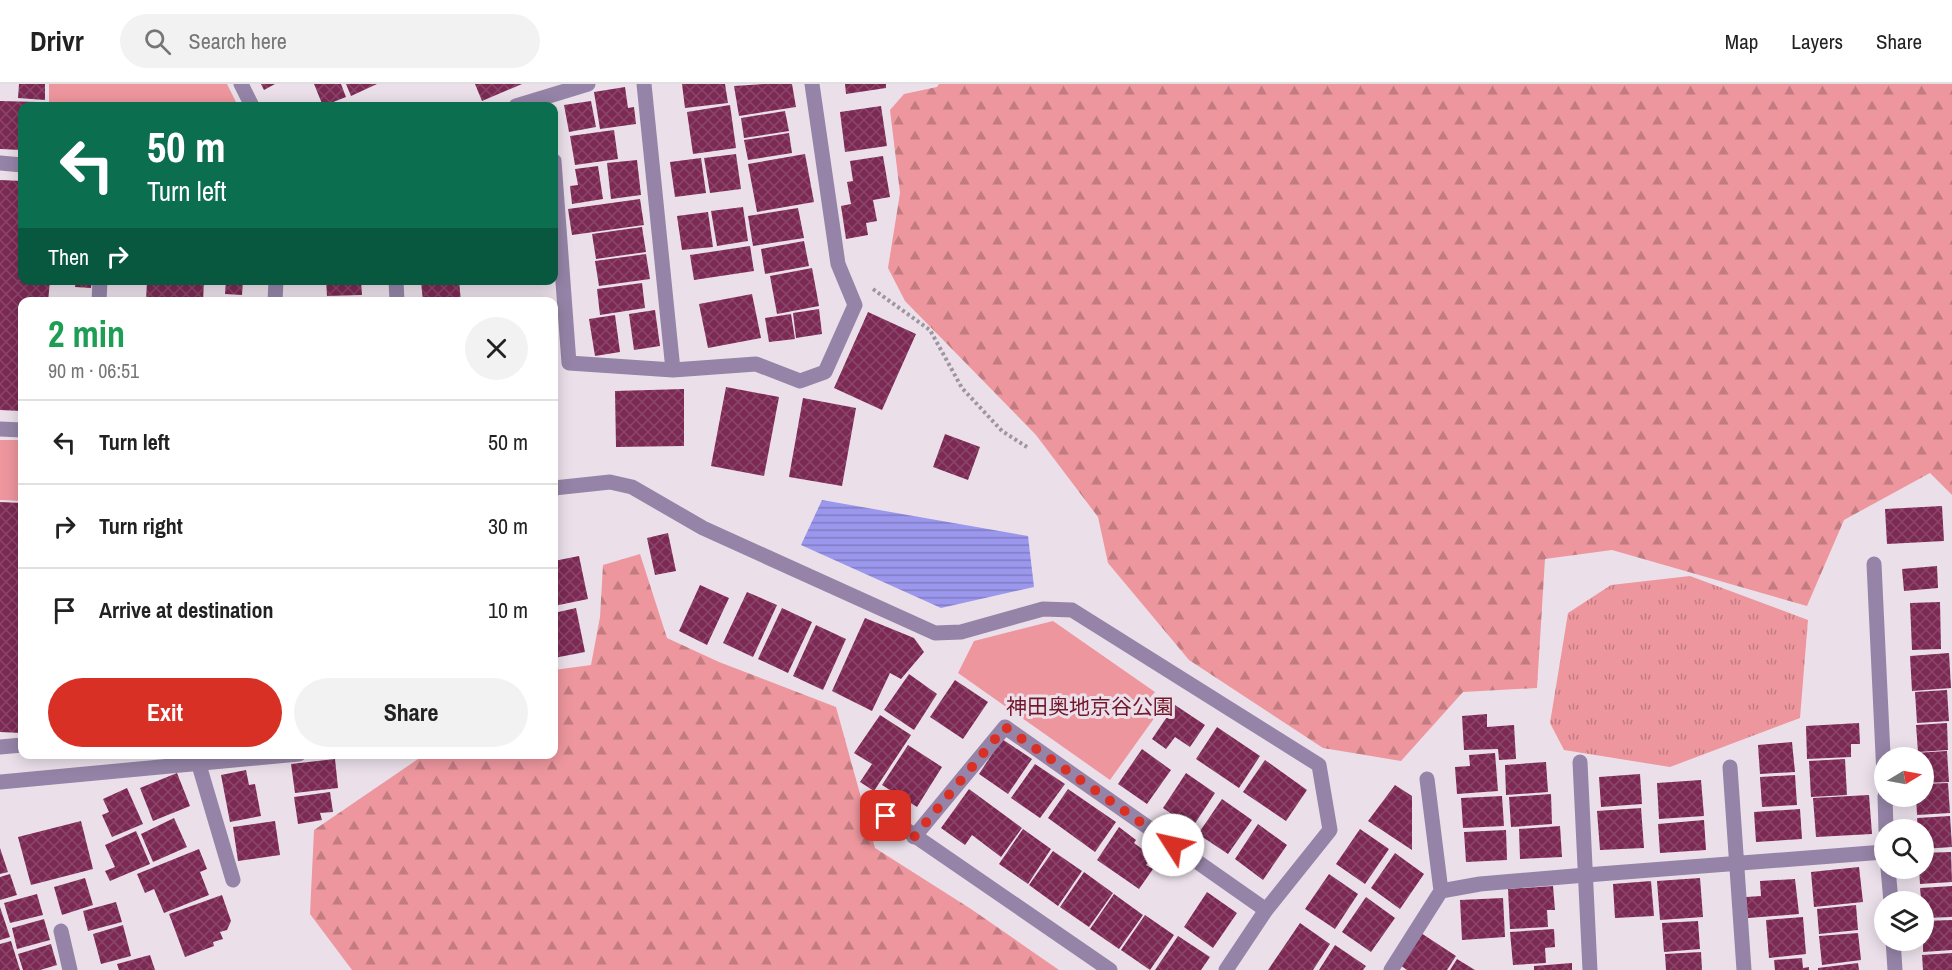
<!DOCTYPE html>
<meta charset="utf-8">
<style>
:root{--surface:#fff;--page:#f2f2f2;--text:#222;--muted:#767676;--line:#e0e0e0;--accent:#d93025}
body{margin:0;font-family:"Archivo Narrow","Noto Sans JP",sans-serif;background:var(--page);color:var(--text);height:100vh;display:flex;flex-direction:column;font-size:22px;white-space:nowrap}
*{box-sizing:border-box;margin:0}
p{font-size:20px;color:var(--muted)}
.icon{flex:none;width:33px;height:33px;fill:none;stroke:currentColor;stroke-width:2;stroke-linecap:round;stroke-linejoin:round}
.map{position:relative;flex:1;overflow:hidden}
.panel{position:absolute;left:18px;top:213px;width:540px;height:462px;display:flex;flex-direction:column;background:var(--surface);border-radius:12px;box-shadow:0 3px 15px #0003}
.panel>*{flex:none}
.guide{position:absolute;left:18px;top:18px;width:540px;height:183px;border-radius:12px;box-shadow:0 3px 15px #0003;background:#0b6e4f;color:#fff;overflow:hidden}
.needle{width:39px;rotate:80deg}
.fabs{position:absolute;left:1874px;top:663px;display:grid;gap:12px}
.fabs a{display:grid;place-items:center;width:60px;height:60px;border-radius:50%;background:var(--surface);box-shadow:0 3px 15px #0003;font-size:30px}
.pin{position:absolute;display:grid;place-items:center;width:51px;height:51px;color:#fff;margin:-26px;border-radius:12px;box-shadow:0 3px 9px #0006}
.me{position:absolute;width:66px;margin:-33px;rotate:305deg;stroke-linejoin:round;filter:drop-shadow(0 0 4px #0008)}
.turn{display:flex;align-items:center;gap:21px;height:126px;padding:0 30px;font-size:27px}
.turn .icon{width:78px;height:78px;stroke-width:2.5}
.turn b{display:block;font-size:42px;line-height:51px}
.then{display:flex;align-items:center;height:57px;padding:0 30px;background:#0003;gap:12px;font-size:22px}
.round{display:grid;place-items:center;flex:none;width:63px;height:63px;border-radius:32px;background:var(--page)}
.headline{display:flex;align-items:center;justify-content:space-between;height:102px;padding:0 30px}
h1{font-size:36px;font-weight:700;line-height:45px;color:#1e9e55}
.primary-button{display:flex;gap:12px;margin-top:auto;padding:12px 30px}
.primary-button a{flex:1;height:69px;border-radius:36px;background:var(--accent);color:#fff;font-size:24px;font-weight:700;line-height:69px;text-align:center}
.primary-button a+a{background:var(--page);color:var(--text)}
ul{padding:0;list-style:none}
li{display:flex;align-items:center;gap:18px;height:84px;padding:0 30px;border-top:2px solid var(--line)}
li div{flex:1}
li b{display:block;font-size:22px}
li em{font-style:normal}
header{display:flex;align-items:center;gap:36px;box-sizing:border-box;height:84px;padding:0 30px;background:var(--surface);border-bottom:2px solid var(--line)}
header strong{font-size:28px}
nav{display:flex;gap:33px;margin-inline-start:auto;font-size:21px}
.search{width:420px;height:54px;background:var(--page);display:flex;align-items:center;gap:15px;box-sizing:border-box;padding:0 21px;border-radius:33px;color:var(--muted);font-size:22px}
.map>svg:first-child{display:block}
.grass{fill:url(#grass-tufts)}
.forest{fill:url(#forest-firs)}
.park{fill:#ee969e}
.water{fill:url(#water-rules)}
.building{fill:url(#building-cross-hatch)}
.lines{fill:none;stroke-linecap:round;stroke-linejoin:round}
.path{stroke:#9e969d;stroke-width:4;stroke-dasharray:3 3;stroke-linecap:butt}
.minor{stroke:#9584a7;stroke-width:15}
.route{stroke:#d93025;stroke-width:10;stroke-dasharray:0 18}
.labels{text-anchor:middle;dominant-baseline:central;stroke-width:6;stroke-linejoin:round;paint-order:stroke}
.park-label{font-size:21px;fill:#71182b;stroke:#ebe0ea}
</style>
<header>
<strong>Drivr</strong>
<div class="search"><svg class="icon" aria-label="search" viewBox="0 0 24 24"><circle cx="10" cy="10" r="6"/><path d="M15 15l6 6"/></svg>Search here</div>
<nav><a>Map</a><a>Layers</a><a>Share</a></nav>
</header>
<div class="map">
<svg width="1952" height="886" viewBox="0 0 1952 886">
<defs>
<pattern id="grass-tufts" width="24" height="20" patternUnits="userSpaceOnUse" patternTransform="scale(1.5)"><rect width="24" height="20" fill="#ee969e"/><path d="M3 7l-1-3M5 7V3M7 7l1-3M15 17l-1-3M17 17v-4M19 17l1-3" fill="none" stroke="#c17b81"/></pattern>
<pattern id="forest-firs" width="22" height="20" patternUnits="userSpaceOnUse" patternTransform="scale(1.5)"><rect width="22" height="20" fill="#ee969e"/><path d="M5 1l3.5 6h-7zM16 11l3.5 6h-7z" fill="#c17b81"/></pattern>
<pattern id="water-rules" width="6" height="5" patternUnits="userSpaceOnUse" patternTransform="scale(1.5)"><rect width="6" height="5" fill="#9b97ed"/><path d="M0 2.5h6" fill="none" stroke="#7f7cc1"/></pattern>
<pattern id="building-cross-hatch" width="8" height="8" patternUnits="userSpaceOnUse" patternTransform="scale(1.5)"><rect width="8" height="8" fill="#7c2954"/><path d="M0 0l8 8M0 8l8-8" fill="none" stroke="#8a476a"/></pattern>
</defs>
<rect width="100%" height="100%" fill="#ebe0ea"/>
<!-- grass -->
<path class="grass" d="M 1690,492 L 1808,536 L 1800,634 L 1670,683 L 1564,666 L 1550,639 L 1568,529 L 1611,501 Z"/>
<!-- forest -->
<path class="forest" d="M 939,0 L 1952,0 L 1952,411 L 1930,389 L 1844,436 L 1807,522 L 1612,466 L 1545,475 L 1537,604 L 1463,608 L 1401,677 L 1323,664 L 1189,576 L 1108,479 L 1098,433 L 1036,351 L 905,217 L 888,184 L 900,109 L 890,26 L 904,10 L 937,3 Z
M 640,470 L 667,554 L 719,578 L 836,623 L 875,764 L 971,825 L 1059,886 L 352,886 L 310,830 L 314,746 L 424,671 L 554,670 L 554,586 L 591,581 L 600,533 L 603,481 Z"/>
<!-- park -->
<path class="park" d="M 49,0 L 227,0 L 238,22 L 49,22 Z
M 0,356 L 22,356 L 22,417 L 0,416 Z
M 1053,537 L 1155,608 L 1142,623 L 1155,633 L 1110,696 L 958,589 L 974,557 Z"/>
<!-- water -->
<path class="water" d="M 822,416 L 1028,452 L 1034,503 L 941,524 L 801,461 Z"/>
<!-- building -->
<path class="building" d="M 19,0 L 45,0 L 45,16 L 18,14 Z
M 261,0 L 275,0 L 264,6 Z
M 314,0 L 341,0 L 346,13 L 323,22 Z
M 346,0 L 377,0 L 351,12 Z
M 475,0 L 522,0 L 482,17 Z
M 682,0 L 725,0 L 728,19 L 685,24 Z
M 765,0 L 792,0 L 796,23 L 739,32 L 734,2 Z
M 845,0 L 886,0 L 886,4 L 846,10 Z
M 625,3 L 628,24 L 634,23 L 636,40 L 600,45 L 594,8 Z
M 0,17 L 38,18 L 38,22 L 22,22 L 22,66 L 0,65 Z
M 591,17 L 596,43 L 569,48 L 564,21 Z
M 730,21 L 736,64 L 693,70 L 687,28 Z
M 881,22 L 887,62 L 845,68 L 840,28 Z
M 785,27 L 789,47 L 744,54 L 741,34 Z
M 614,46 L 618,75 L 575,81 L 570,52 Z
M 789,49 L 792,69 L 748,76 L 744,56 Z
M 736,70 L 741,105 L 710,109 L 704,74 Z
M 805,70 L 814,118 L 757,128 L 748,80 Z
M 883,72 L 890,113 L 873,116 L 877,137 L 866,139 L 868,151 L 846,155 L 841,122 L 851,120 L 847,98 L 853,97 L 850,77 Z
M 701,74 L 706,109 L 675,113 L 670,78 Z
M 637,76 L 641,111 L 611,115 L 607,79 Z
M 598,82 L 603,115 L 572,120 L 570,102 L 578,101 L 575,85 Z
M 0,96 L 22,97 L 22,196 L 50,196 L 48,218 L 22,218 L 22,327 L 0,326 Z
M 640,115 L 644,141 L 572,151 L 568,125 Z
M 743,123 L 748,157 L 717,162 L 711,127 Z
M 798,124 L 804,154 L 753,162 L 748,132 Z
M 708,128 L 713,163 L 682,166 L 677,132 Z
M 642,143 L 646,168 L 596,175 L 592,150 Z
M 804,157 L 809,182 L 765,190 L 761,165 Z
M 750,162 L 754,187 L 694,196 L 690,171 Z
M 646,170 L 650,195 L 599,202 L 595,177 Z
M 812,184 L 819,222 L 777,230 L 770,192 Z
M 76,196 L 92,196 L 91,204 L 75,203 Z
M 147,196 L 204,196 L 203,218 L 146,218 Z
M 226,196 L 243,196 L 242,211 L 225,210 Z
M 326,196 L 361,196 L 362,211 L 327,212 Z
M 459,196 L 461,218 L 423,217 L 421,198 Z
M 642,199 L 645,224 L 600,231 L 597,205 Z
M 752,210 L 761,254 L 708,264 L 699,220 Z
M 362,214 L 362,218 L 328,218 L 328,215 Z
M 819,225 L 822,250 L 796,254 L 793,229 Z
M 655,226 L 660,262 L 634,266 L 629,230 Z
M 868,228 L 916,250 L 882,326 L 834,304 Z
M 791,230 L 795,255 L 769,258 L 765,234 Z
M 615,231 L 620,268 L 595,272 L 589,235 Z
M 726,303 L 779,313 L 764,392 L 711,382 Z
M 684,305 L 684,362 L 616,363 L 615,307 Z
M 803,314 L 856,324 L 842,402 L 789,393 Z
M 945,350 L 980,363 L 968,396 L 933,383 Z
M 0,418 L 22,419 L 22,649 L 0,648 Z
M 1942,422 L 1944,457 L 1887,460 L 1885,425 Z
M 668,449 L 676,487 L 655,491 L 647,454 Z
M 579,472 L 588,515 L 554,522 L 554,477 Z
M 1937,482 L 1938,504 L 1904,507 L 1902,485 Z
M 700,501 L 729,514 L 707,561 L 679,547 Z
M 747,508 L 777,521 L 753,573 L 723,559 Z
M 1940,518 L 1941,565 L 1912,566 L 1910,519 Z
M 576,524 L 585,568 L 554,574 L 554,529 Z
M 782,524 L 812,538 L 788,589 L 758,575 Z
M 865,534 L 914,554 L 924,568 L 901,595 L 890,589 L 872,627 L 832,607 Z
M 816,541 L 846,555 L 823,606 L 793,592 Z
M 1949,569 L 1951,604 L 1912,607 L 1910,572 Z
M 909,590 L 937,610 L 914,646 L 884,626 Z
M 955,596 L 988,618 L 963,655 L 930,633 Z
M 1947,606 L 1949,637 L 1917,639 L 1915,608 Z
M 1175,621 L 1205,641 L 1190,663 L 1175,653 L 1166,665 L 1152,655 Z
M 1487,630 L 1487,643 L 1514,641 L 1516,675 L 1499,676 L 1498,665 L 1464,666 L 1462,632 Z
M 880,631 L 911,651 L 874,707 L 860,698 L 872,680 L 854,669 Z
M 1859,639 L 1860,660 L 1851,660 L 1851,673 L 1807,675 L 1806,642 Z
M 1947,639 L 1948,666 L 1918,668 L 1916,641 Z
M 1217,643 L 1260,672 L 1239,704 L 1196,675 Z
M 1002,655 L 1032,675 L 1008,710 L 979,690 Z
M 1792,658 L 1795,688 L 1760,690 L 1758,661 Z
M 908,661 L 942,683 L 917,723 L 882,701 Z
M 1142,665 L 1171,686 L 1147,720 L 1118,700 Z
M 1947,667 L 1949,698 L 1923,699 L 1923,674 L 1914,674 L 1914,669 Z
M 1495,669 L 1498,707 L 1457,710 L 1455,683 L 1470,682 L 1469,671 Z
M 335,675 L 338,704 L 295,709 L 291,680 Z
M 1845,675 L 1847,711 L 1811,713 L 1809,677 Z
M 1265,676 L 1307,706 L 1286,737 L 1243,708 Z
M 1546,678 L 1548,708 L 1506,711 L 1505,681 Z
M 1035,680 L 1065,700 L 1040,734 L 1011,714 Z
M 246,686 L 249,701 L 255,700 L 261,732 L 230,738 L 221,691 Z
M 177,689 L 190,722 L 153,737 L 140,704 Z
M 1186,689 L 1215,709 L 1192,744 L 1163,724 Z
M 1640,690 L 1642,720 L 1601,723 L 1599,693 Z
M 1795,691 L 1797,721 L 1762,723 L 1760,693 Z
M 1701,696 L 1704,732 L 1659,735 L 1657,699 Z
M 1948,699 L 1950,729 L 1917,731 L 1916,712 L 1923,712 L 1923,700 Z
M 1395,701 L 1412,712 L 1412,766 L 1368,737 Z
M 127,704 L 143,740 L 112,753 L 102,731 L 109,728 L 103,715 Z
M 969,705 L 1022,744 L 1001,773 L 972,751 L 965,761 L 941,744 Z
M 1068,705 L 1116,738 L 1095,768 L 1048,734 Z
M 330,708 L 333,728 L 320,729 L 322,736 L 298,740 L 294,713 Z
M 1551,710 L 1552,740 L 1511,743 L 1509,713 Z
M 1869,711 L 1872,750 L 1816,753 L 1813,714 Z
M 1502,712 L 1504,742 L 1463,744 L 1461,714 Z
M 1222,715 L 1252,736 L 1228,770 L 1198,750 Z
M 1641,724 L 1644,764 L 1600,766 L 1597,727 Z
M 1800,725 L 1802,755 L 1756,758 L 1754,728 Z
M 1950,732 L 1952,763 L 1923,765 L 1923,746 L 1918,746 L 1917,734 Z
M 174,734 L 187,763 L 153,778 L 141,750 Z
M 1704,736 L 1706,766 L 1660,769 L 1658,740 Z
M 81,737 L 93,785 L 31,801 L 18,753 Z
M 275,737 L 280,771 L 238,777 L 233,743 Z
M 1258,740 L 1287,761 L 1263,796 L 1235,775 Z
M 1560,742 L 1562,773 L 1520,775 L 1519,745 Z
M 1119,743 L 1136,756 L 1134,759 L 1153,773 L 1146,781 L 1153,785 L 1139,805 L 1097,776 Z
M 1023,745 L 1051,765 L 1028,800 L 999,780 Z
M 1360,745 L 1389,765 L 1365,800 L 1336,780 Z
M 1506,746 L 1507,776 L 1466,778 L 1464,748 Z
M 136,747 L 150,780 L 110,797 L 105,787 L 115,783 L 105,761 Z
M 0,764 L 8,788 L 0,790 Z
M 199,765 L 207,785 L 200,788 L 209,811 L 164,829 L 154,805 L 145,809 L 137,790 Z
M 1053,767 L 1082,787 L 1058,822 L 1029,801 Z
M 1951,768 L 1952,798 L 1920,800 L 1919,784 L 1923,784 L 1923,769 Z
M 1395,769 L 1424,790 L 1400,825 L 1371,804 Z
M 1859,783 L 1863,818 L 1814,823 L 1811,788 Z
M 1084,788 L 1113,809 L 1089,843 L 1060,823 Z
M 10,790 L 17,811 L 0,816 L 0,793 Z
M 1329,790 L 1358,810 L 1335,845 L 1305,825 Z
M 85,794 L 93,821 L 62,831 L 54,803 Z
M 1700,794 L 1703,833 L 1660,836 L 1657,797 Z
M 1795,795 L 1799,830 L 1748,834 L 1746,813 L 1761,812 L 1760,797 Z
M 1651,797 L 1654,832 L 1615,834 L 1613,800 Z
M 1553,802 L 1555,826 L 1547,826 L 1548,843 L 1510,845 L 1508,805 Z
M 1952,802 L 1952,833 L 1923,834 L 1920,804 Z
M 1207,808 L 1237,829 L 1213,864 L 1184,843 Z
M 37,810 L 43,831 L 10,839 L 4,819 Z
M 1114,810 L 1143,831 L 1119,865 L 1090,845 Z
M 222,811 L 231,837 L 227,846 L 220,848 L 223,855 L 213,858 L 214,862 L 185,873 L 169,830 Z
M 1366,813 L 1395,834 L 1371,868 L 1342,848 Z
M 1503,814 L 1505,853 L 1462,856 L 1460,816 Z
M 116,818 L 122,838 L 88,847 L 83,827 Z
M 1856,821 L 1858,846 L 1819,850 L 1817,825 Z
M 0,823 L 10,853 L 0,856 Z
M 1145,831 L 1174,851 L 1150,886 L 1121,866 Z
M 1803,833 L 1806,870 L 1769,874 L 1766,836 Z
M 44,835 L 50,856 L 17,865 L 12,844 Z
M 1952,836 L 1952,866 L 1923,868 L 1923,837 Z
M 1698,837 L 1700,865 L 1664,868 L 1662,839 Z
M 1300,839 L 1330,860 L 1313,886 L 1268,886 Z
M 123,841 L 131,872 L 101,880 L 93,850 Z
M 1554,845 L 1555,863 L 1545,864 L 1546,879 L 1513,881 L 1510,848 Z
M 1421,849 L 1456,872 L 1447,886 L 1407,886 L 1400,881 Z
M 1858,849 L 1861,876 L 1822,881 L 1819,852 Z
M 1178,852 L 1210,873 L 1201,886 L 1155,886 Z
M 11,857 L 20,886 L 0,886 L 0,860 Z
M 51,860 L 57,881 L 40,886 L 23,886 L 18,870 Z
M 1335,861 L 1366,882 L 1363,886 L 1319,886 Z
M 1701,868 L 1702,886 L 1666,886 L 1665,870 Z
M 1952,869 L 1952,886 L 1923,886 L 1922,871 Z
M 150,871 L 155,886 L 119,886 L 117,880 Z
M 1802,874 L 1803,884 L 1809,883 L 1809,886 L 1775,886 L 1774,876 Z
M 1457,875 L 1475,886 L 1450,886 Z
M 1572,879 L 1572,886 L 1534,886 L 1534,882 Z
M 1858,879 L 1859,886 L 1818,886 L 1818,884 Z"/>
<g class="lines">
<!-- path -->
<path class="path" d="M 873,205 L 930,246 L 962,304 L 1002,347 L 1027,363"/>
<!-- minor -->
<path class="minor" d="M 241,0 L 252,22
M 644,0 L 673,286
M 516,22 L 588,0
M 554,77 L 569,279 L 673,286 L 756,280 L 800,297 L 825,288 L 855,221 L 838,180 L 812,0
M 0,79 L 22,81
M 396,196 L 397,218
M 99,218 L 100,196
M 275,218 L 276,196
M 0,345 L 22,346
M 554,404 L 610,398 L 632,403 L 703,444 L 935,549 L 961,548 L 1043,525 L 1072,526 L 1319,681 L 1330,746 L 1266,826 L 1226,886
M 1874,480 L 1884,692
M 0,663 L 22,661
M 1580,678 L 1590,886
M 199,681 L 233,796
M 1730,683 L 1744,886
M 1427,695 L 1441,807
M 0,698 L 299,670
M 1885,712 L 1886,746
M 886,732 L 1110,886
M 914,753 L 1005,643 L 1266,826
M 1888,784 L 1891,818
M 61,847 L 70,886
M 1893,856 L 1895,886
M 1391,886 L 1441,807 L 1480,800 L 1586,791 L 1884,768"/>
</g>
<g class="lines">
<!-- route -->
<path class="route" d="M 886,732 L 914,753 L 1005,643 L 1173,761"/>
</g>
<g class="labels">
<!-- park labels -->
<g class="park-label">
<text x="1090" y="622">神田奥地京谷公園</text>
</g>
</g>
</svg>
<div class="fabs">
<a><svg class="needle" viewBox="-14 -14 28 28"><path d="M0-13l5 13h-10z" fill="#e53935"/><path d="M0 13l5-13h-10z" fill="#767676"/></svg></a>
<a><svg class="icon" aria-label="search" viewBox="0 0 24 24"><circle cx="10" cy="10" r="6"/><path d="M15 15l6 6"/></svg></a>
<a><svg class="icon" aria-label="layers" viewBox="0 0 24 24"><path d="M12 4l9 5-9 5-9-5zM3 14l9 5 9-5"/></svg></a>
</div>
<div class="pin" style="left:886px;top:732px;background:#d93025"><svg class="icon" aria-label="arrive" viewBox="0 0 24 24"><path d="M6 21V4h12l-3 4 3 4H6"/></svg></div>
<svg class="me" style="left:1173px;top:761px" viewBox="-20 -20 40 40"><circle r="19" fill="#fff"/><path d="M0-13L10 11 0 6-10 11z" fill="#d93025"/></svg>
<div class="guide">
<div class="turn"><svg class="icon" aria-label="left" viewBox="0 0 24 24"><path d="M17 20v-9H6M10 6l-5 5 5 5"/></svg><div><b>50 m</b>Turn left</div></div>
<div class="then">Then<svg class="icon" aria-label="right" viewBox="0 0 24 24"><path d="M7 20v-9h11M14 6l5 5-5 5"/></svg></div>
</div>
<section class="panel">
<div class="headline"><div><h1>2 min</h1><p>90 m · 06:51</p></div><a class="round"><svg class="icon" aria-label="close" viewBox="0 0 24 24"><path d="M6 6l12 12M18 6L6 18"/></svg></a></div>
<ul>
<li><svg class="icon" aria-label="left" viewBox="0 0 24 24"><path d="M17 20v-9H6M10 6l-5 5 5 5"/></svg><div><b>Turn left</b></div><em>50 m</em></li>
<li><svg class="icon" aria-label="right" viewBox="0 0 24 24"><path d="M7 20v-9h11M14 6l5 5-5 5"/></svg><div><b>Turn right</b></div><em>30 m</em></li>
<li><svg class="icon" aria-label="arrive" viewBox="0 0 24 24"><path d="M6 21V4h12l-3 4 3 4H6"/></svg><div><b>Arrive at destination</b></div><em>10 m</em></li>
</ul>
<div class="primary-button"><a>Exit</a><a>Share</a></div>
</section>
</div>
